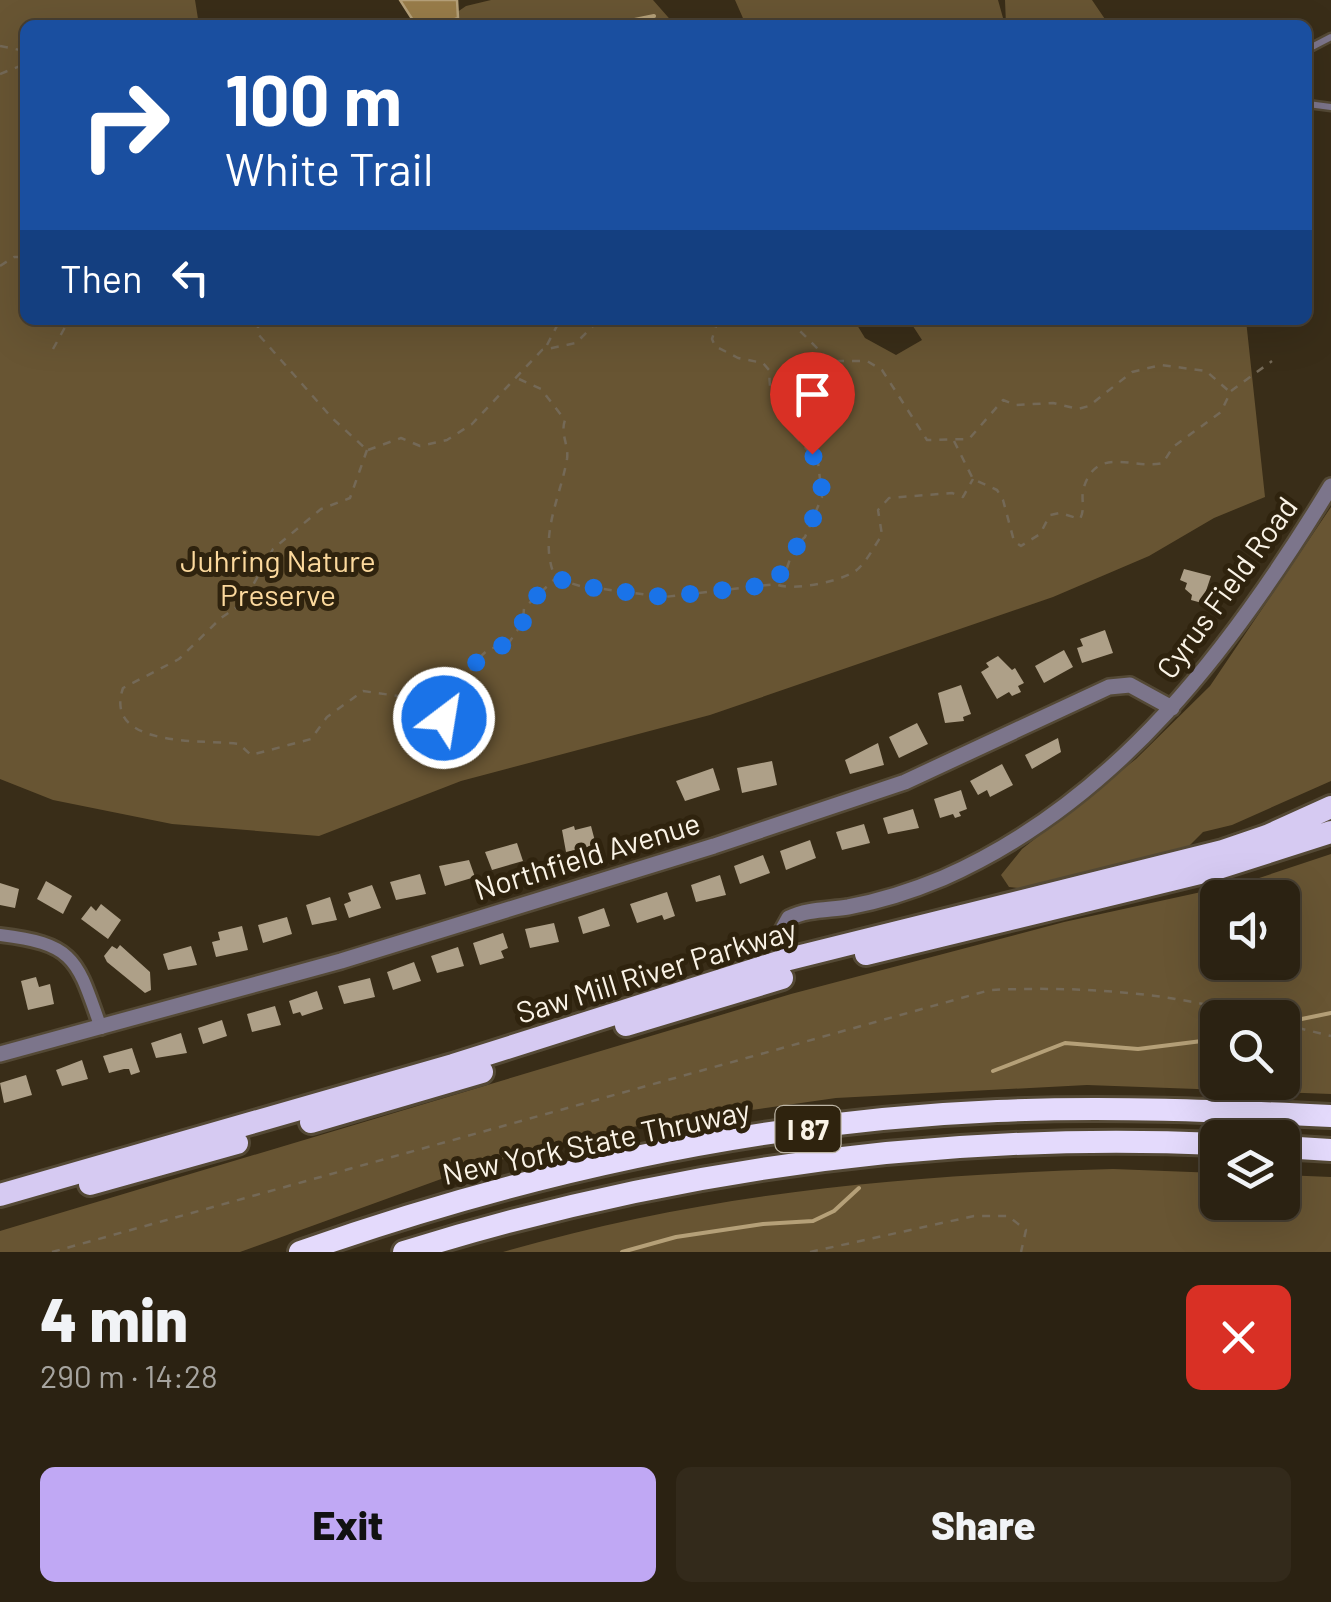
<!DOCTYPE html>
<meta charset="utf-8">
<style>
:root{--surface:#2b2212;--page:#332a1b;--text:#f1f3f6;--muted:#a6a49f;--line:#473f32;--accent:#c0a8f4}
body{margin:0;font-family:Barlow,sans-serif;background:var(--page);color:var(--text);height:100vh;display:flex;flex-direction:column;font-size:38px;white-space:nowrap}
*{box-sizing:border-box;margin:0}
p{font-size:32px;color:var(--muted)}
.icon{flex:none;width:55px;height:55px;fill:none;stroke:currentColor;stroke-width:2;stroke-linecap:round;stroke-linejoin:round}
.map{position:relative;height:1252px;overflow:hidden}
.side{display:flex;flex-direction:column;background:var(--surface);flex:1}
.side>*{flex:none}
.guide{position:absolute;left:20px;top:20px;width:1292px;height:305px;border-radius:15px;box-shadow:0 10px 40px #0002,0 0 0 2px var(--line);background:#1a4fa0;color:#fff;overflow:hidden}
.tools{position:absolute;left:1200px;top:880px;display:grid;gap:20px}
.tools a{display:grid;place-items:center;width:100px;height:100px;border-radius:15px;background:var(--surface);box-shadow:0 10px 40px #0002,0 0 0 2px var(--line);font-size:50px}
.pin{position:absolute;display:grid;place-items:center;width:85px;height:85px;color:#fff;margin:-102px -42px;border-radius:50% 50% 50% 0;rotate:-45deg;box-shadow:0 0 10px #0007}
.pin .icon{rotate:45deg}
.me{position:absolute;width:110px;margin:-55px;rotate:31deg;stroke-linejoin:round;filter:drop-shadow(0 0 8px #0008)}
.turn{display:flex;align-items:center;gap:35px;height:210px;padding:0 40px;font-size:45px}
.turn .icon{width:130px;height:130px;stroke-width:2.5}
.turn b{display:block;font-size:70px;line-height:85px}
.then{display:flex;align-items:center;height:95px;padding:0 40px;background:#0003;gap:20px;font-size:38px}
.round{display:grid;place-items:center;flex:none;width:105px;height:105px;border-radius:15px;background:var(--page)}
.overview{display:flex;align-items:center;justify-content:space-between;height:170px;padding:0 40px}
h1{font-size:60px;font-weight:800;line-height:75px}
.primary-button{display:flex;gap:20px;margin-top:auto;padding:20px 40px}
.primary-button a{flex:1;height:115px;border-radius:15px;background:var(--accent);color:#111;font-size:40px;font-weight:800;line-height:115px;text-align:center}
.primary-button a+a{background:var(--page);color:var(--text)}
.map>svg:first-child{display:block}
.green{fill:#685533;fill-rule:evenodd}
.water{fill:#987c49;stroke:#b5a078;stroke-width:2.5}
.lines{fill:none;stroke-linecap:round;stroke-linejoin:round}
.stream{stroke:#b5a078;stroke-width:4}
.building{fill:#aea088}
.service-casing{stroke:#544935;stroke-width:11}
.minor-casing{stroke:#544935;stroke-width:18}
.tertiary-casing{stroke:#544935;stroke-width:20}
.trunk-casing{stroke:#544935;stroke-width:28}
.motorway-casing{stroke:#544935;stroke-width:28}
.path{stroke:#746957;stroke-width:2.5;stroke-dasharray:8 8;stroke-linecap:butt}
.service{stroke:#7c758b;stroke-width:6}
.minor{stroke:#7c758b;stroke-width:12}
.tertiary{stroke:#7c758b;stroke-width:15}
.trunk{stroke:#d6caf2;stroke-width:22}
.motorway{stroke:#e4dafc;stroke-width:22}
.route{stroke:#1a73e8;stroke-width:18;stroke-dasharray:0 32.4}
.labels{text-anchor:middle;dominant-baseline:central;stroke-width:10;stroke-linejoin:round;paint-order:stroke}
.shield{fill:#2f230e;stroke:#bdb5a5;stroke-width:2.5}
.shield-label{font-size:28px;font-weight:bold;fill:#faf3e6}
.park-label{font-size:30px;fill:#fcd99d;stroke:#2f230e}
.street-label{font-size:30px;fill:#faf3e6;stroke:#2f230e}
</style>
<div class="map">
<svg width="1331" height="1252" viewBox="0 0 1331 1252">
<rect width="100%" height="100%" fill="#392d18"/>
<!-- green -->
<path class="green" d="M 0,0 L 195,0 L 199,25 L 25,25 L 25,320 L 854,320 L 865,338 L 896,355 L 922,340 L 909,320 L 1246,320 L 1265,497 L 1214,518 L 1149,556 L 1053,597 L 710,715 L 461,781 L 319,836 L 172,824 L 53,800 L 0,779 Z
M 491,0 L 653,0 L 675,25 L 446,25 L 447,19 L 466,6 Z
M 735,0 L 998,0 L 1005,25 L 746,25 Z
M 1005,0 L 1092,0 L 1109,25 L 1006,25 Z
M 1331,507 L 1331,781 L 1232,825 L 1203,832 L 1188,847 L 1026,889 L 1009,887 L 1001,875 L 1022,849 L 1136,759 L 1210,686 Z
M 1331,854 L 1331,1094 L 1087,1085 L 836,1098 L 625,1128 L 477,1166 L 240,1252 L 0,1252 L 0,1231 L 791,994 L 1064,922 L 1247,882 ZM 1218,898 L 1282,898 L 1282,962 L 1218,962 ZM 1218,1018 L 1282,1018 L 1282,1082 L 1218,1082 Z
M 1113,1169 L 1217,1173 L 1218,1202 L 1282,1202 L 1283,1175 L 1331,1177 L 1331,1252 L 503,1252 C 706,1193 902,1175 1113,1169 Z"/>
<!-- water -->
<path class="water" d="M 400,0 L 457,0 L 458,18 L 439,25 L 416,25 Z"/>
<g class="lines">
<!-- stream -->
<path class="stream" d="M 610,25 L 654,16
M 1282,1023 L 1331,1013
M 993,1071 L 1065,1043 L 1138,1049 L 1218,1039
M 622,1252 L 676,1237 L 763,1224 L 813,1221 L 834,1211 L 859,1188"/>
</g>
<!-- building -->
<path class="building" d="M 1184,569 L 1211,576 L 1202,603 L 1191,600 L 1192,595 L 1185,589 L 1187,583 L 1180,580 Z
M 1105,630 L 1113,653 L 1082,663 L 1077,648 L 1083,646 L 1080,639 Z
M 1064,650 L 1073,667 L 1044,683 L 1035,666 Z
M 998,656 L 1012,670 L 1015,668 L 1024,683 L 1018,686 L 1021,692 L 1012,696 L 1009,692 L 997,699 L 981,672 L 989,667 L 986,663 Z
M 961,685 L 971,714 L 963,717 L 964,721 L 945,723 L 938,693 Z
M 917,723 L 928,744 L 899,758 L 889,737 Z
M 1058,738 L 1061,752 L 1032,769 L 1025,755 Z
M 878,743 L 884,765 L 850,774 L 845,760 Z
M 772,761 L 777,785 L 742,793 L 737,768 Z
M 1002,764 L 1013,785 L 990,797 L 987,790 L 978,795 L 970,781 Z
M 713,768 L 720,790 L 685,801 L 676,781 Z
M 961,790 L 967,809 L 959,812 L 961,816 L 955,818 L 953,814 L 940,818 L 934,799 Z
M 913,809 L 919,828 L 888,834 L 883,818 Z
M 864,824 L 870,843 L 842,850 L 836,832 Z
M 574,826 L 575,830 L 591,826 L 596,845 L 566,852 L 562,830 Z
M 810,840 L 816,858 L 786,870 L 780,851 Z
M 517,843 L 523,861 L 492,870 L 485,852 Z
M 763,855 L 770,873 L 740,884 L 734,866 Z
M 469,860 L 475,877 L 445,886 L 439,866 Z
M 420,874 L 426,894 L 396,900 L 390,882 Z
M 720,875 L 726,895 L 696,902 L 691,885 Z
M 46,881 L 72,896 L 63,914 L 37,899 Z
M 0,883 L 19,889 L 15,908 L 0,905 Z
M 372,885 L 381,908 L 349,918 L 344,904 L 351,901 L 348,893 Z
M 667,892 L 675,916 L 664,920 L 662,915 L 637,923 L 630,904 Z
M 330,897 L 337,920 L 312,925 L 306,905 Z
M 101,904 L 121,920 L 108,939 L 81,919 L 91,906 L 96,911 Z
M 604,908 L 610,926 L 583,934 L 578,917 Z
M 287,917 L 292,934 L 263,943 L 258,925 Z
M 554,923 L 559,942 L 530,948 L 525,929 Z
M 242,926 L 248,950 L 216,957 L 212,942 L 220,940 L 218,932 Z
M 503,933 L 508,948 L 501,951 L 504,958 L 480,965 L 473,943 Z
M 120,945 L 150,972 L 151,990 L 145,993 L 107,962 L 104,956 L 112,946 L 117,949 Z
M 191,946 L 197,965 L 168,970 L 163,954 Z
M 458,947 L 464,966 L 437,973 L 431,956 Z
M 414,962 L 421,981 L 393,990 L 387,972 Z
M 36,977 L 39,987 L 50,984 L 54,1004 L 28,1010 L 21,981 Z
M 370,978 L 375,997 L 344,1004 L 338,986 Z
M 317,991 L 323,1009 L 302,1016 L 300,1012 L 293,1014 L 289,1001 Z
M 275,1006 L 281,1025 L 252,1032 L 247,1014 Z
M 222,1020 L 227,1036 L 203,1044 L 198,1028 Z
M 181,1033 L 187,1053 L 156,1058 L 151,1043 Z
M 132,1048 L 140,1072 L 131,1075 L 129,1069 L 124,1069 L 109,1073 L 103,1056 Z
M 82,1060 L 88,1079 L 62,1086 L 56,1070 Z
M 26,1075 L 32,1095 L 4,1103 L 0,1083 Z"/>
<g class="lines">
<!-- service casing -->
<g class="service-casing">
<path id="service" d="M 1308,49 L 1331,37
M 1308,104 L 1331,107"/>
</g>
<!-- minor casing -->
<g class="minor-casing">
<path id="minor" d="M 0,935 C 77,944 77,961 101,1028"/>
</g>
<!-- tertiary casing -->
<g class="tertiary-casing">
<path id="tertiary" d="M 785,960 L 779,936 L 789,918 C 807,909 829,910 848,907 C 881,901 912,891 943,878 C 1118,801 1234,645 1331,486
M 0,1054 L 341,961 L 714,846 L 905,782 L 1109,687 L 1130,685 L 1172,708"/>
</g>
<!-- trunk casing -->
<g class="trunk-casing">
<path id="trunk" d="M 866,954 L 1212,870 L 1331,832
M 626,1025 L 782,978
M 311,1122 L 482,1072
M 90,1184 L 237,1143
M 0,1195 L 453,1065 L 785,960 L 1223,851 L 1267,836 L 1331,807"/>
</g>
<!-- motorway casing -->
<g class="motorway-casing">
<path id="motorway" d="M 1282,1147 L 1331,1150
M 300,1252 C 524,1173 759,1121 997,1111 C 1108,1106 1220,1111 1331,1116
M 404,1252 C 667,1170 942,1132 1218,1144"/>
</g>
<!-- path -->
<path class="path" d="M 0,46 L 25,51
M 0,74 L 25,64
M 0,266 L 14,257 L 25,257
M 258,320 L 258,334 L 332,418 L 366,449
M 718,320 L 712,339 L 715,346 L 738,358 L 763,363 L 769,370 L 770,387 L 789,422 L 789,429 L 818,462 L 822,497 L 805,537 L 794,547 L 787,568 L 776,581
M 789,320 L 830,361 L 867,361 L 882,370 L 927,440 L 969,439 L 1003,400 L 1016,405 L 1053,403 L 1078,409 L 1089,406 L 1132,372 L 1161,365 L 1206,371 L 1230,392
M 547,345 L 560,320
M 53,349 L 69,320
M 519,379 L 541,389 L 565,420 C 560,434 569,445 567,459 C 560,499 538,537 555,577
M 1231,391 L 1272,361
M 954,441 L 973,479 L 997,490 L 1003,500 L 1014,541 L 1021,546 L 1040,534 L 1050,515 L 1060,513 L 1080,519 C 1086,507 1080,499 1084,487 C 1097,445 1134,470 1163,463 L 1173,447 L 1221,412 L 1230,393
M 367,450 L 350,498 L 321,509 L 273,549 L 243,603 L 221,618 L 179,659 L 123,688 C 102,750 209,739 239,744 L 251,755 L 311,739 L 327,717 L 363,691 L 405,697 L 434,720 L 443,718 L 451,697 L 481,656 L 489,649 L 508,644 L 523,622 L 524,608 L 556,578
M 368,450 L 401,438 L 420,446 L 447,440 L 472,424 L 542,350 L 576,343 L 599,320
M 557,579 L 580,586 L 664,597 L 776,584 C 791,592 847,581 859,568 C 868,559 875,545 882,535 L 878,510 L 889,498 L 952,493 L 963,497 L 973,479
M 1282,1024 L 1331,1036
M 52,1252 L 990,990 C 1082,986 1172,992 1260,1018
M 810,1252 L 974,1216 L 1008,1216 L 1026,1230 L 1021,1252"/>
<!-- service -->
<use href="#service" class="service"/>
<!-- minor -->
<use href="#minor" class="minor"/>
<!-- tertiary -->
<use href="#tertiary" class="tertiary"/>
<!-- trunk -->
<use href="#trunk" class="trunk"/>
<!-- motorway -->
<use href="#motorway" class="motorway"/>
</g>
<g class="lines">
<!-- route -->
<path class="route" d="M 444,718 L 451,697 L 481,656 L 489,649 L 508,644 L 523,622 L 524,608 L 556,578 L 580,586 L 664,597 L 776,584 C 790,545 843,503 812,454"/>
</g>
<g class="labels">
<!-- shield labels -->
<rect class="shield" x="775.5" y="1106" width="65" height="46" rx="8"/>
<g class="shield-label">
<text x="808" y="1129">I 87</text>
</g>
<!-- park labels -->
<g class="park-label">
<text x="278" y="560">Juhring Nature<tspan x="278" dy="34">Preserve</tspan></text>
</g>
<!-- street labels -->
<g class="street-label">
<text transform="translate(1226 587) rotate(-54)">Cyrus Field Road</text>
<text transform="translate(587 855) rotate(-17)">Northfield Avenue</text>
<text transform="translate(656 970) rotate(-17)">Saw Mill River Parkway</text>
<text transform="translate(596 1141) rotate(-12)">New York State Thruway</text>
</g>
</g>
</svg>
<div class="tools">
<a><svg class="icon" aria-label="sound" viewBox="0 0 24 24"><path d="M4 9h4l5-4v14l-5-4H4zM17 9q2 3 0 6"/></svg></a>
<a><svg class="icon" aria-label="search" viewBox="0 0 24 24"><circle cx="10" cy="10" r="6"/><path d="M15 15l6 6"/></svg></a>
<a><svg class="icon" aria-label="layers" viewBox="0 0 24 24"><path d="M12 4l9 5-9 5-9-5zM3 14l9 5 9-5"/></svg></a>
</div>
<div class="pin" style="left:812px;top:454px;background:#d93025"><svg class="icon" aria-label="arrive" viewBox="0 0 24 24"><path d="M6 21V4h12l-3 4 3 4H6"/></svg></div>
<svg class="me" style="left:444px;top:718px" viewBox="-20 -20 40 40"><circle r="17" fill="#1a73e8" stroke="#fff" stroke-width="3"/><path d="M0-11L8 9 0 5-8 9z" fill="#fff"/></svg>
<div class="guide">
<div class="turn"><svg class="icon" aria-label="right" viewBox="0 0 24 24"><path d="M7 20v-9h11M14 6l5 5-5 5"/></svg><div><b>100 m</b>White Trail</div></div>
<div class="then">Then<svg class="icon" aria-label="left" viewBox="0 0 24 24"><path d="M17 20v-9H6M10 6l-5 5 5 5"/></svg></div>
</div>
</div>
<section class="side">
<div class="overview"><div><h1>4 min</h1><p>290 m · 14:28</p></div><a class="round" style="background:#d93025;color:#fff"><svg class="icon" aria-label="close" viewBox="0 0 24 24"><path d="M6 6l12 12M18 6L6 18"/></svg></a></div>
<div class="primary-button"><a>Exit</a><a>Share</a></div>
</section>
